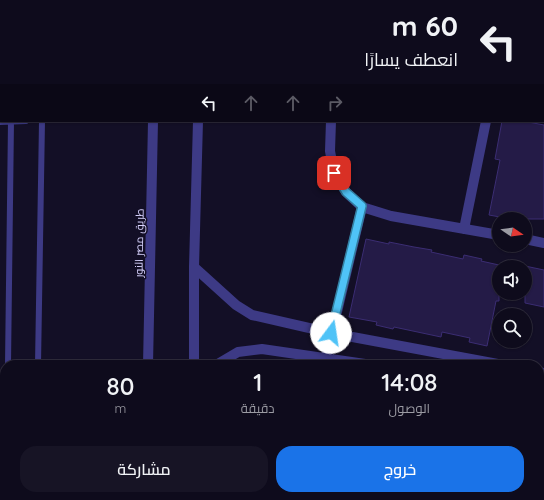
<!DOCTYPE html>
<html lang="ar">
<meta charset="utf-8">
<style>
:root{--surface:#0e0b1c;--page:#171425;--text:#f1f3f6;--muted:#9b9ba3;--line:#2e2b3b;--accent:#1a73e8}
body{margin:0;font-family:Quicksand,Cairo,sans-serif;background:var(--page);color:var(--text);direction:rtl;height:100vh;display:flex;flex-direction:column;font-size:15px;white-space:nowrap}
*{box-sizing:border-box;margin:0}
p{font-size:13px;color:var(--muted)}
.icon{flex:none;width:22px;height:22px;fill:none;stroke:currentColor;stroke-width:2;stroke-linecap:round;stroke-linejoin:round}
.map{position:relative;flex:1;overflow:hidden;direction:ltr}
.details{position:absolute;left:0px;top:360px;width:544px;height:140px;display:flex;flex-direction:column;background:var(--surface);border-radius:16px 16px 0 0;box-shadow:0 1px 3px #0004,0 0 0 1px var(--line);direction:rtl}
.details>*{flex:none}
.guide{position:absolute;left:0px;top:0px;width:544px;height:122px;box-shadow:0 1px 3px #0004,0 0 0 1px var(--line);direction:rtl;background:#0e0b1c;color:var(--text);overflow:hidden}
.needle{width:26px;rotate:103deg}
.fabs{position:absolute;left:492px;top:212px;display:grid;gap:8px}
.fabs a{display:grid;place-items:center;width:40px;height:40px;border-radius:50%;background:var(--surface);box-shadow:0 1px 3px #0004,0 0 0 1px var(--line);font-size:20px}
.pin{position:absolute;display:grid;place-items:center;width:34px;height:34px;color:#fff;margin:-17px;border-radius:8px;box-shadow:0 2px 6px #0006}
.me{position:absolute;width:44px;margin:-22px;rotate:14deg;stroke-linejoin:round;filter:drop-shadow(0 0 3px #0008)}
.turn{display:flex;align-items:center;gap:14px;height:84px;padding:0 20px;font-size:18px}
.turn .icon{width:52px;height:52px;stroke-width:2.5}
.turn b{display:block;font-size:28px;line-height:34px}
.lanes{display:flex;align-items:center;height:38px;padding:0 20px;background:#0003;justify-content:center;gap:20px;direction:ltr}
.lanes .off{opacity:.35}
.eta{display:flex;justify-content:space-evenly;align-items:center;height:68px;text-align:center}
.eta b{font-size:24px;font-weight:600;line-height:28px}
.action{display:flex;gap:8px;margin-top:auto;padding:8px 20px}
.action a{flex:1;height:46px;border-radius:16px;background:var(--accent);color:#fff;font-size:16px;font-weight:600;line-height:46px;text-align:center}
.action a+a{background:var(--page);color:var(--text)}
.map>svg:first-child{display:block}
.building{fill:#241b47;stroke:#3b2d73}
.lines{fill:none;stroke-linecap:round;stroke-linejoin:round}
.service{stroke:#3d3a85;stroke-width:6}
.minor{stroke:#3d3a85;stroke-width:10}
.tertiary{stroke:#3d3a85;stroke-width:10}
.route-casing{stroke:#337fa1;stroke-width:10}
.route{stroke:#4fc3f7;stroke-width:7}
.labels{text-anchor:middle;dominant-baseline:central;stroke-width:3;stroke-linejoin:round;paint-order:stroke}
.street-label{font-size:11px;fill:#d9d4ff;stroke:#130f26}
</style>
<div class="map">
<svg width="544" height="500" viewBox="0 0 544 500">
<rect width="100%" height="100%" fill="#130f26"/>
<!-- building -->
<path class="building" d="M 502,121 L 523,121 L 544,125 L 544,219 L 511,219 L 489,215 L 500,160 L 495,159 Z
M 366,239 L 389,244 L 389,242 L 414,247 L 432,250 L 431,252 L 463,259 L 464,255 L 482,259 L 481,261 L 499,265 L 499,301 L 496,301 L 487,346 L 469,342 L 470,338 L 442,332 L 441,337 L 394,327 L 393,329 L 376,325 L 377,322 L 349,317 Z
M 525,266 L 544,270 L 544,307 L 525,303 Z"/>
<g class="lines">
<!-- service -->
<path class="service" d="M 13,1 L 13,0
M 44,1 L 44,0
M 0,122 L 26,121
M 8,365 L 11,121
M 38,365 L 42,121
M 6,500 L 6,495
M 36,500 L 36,495"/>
<!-- minor -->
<path class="minor" d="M 334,1 L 334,0
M 543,60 L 544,60
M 331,121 L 330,151 L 334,173 L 346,192 L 362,207 L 391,216 L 499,235
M 464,229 L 486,121
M 525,239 L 544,243
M 194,267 L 236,305 L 252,315 L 331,333 L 503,365
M 326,358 L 362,207
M 216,365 L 238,352 L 262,349 L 372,365
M 539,372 L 544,373
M 539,393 L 544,394
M 248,500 L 252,495"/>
<!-- tertiary -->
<path class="tertiary" d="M 156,1 L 156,0
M 200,1 L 200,0
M 148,365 L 153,121
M 194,365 L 194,267 L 198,121
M 145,500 L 145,495
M 193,500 L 193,495"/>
</g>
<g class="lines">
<!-- route casing -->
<g class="route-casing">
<path id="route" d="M 331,333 L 362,206 L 346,192 L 334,173"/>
</g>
<!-- route -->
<use href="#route" class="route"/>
</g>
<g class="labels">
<!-- street labels -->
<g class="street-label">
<text transform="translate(139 243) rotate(-89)">طريق مصر النور</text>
</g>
</g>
</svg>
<div class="fabs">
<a><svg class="needle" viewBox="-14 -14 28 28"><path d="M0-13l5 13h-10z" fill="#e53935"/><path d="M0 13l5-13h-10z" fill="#9b9ba3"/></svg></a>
<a><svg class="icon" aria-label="sound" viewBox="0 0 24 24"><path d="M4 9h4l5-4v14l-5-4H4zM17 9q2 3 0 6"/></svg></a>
<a><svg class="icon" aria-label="search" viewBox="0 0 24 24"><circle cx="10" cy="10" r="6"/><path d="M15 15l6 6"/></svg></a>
</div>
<div class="pin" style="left:334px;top:173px;background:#d93025"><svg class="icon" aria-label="arrive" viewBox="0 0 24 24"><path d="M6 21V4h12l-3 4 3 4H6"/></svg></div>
<svg class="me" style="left:331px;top:333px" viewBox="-20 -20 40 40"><circle r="19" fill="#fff"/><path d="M0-13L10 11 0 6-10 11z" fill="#4fc3f7"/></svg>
<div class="guide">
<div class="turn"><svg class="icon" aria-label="left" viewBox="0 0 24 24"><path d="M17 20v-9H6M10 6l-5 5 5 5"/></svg><div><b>60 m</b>انعطف يسارًا</div></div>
<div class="lanes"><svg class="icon" aria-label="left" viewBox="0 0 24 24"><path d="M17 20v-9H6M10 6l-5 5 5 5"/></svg><svg class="icon off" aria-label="ahead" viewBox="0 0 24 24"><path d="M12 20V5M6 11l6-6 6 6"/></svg><svg class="icon off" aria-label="ahead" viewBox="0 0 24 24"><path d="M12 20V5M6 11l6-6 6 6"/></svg><svg class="icon off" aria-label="right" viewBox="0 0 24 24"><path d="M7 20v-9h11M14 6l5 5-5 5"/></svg></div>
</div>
<section class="details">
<div class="eta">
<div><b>14:08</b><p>الوصول</p></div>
<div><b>1</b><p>دقيقة</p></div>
<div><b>80</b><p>m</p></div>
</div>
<div class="action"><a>خروج</a><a>مشاركة</a></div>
</section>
</div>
